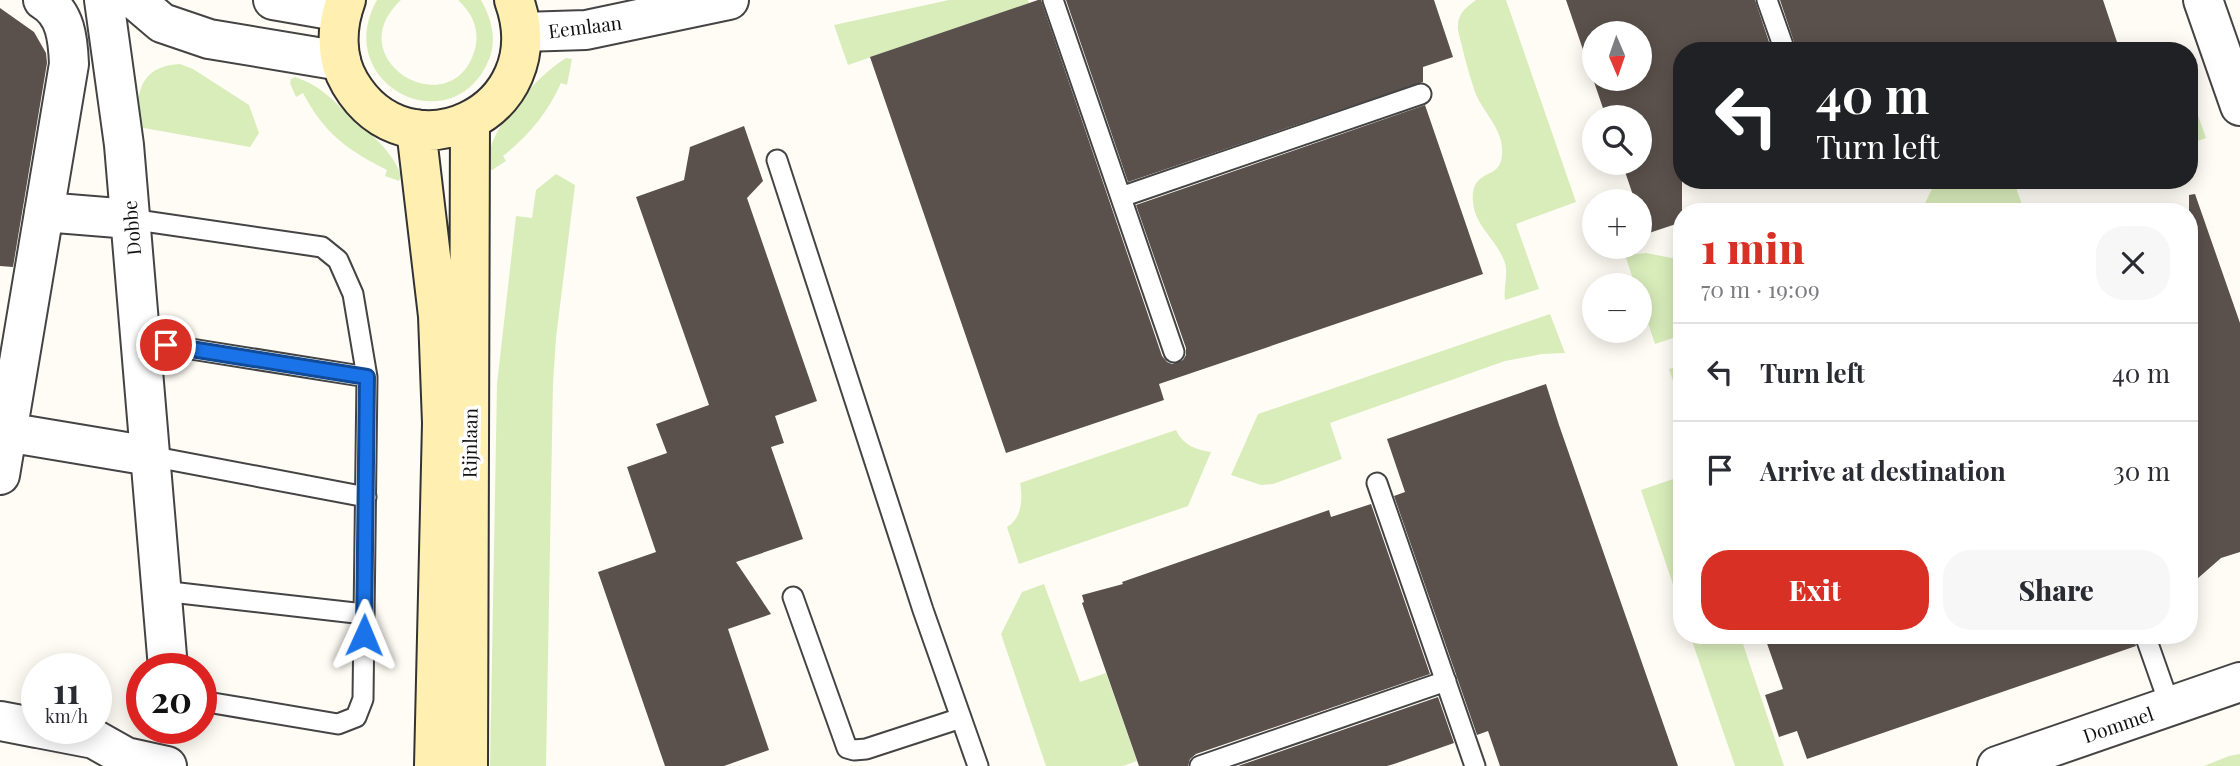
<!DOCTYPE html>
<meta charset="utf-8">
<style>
:root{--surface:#fff;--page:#f7f7f7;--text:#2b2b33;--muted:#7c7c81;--line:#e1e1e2;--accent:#d93025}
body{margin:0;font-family:"Playfair Display",serif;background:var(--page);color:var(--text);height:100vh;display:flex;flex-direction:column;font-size:26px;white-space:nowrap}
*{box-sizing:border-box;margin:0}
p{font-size:23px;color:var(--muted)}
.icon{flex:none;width:38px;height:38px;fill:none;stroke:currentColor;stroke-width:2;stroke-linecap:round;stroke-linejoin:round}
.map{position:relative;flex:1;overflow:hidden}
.drawer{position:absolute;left:1673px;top:203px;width:525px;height:441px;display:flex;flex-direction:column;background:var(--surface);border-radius:28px;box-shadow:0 4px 18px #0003}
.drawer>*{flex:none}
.hud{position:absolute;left:1673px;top:42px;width:525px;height:147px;border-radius:28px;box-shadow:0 4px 18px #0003;background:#202124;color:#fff;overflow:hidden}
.needle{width:46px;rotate:178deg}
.fabs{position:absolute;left:1582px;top:21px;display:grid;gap:14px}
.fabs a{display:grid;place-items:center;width:70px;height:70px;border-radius:50%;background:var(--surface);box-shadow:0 4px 18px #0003;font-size:35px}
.speed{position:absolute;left:21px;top:653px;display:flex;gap:14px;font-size:35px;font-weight:700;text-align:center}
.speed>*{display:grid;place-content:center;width:91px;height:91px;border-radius:50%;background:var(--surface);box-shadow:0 4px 18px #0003;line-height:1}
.speed small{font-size:18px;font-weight:400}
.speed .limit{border:10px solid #d22;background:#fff;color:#111}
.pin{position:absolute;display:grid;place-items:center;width:60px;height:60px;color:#fff;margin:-30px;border:4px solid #fff;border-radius:50%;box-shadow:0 2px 7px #0007}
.me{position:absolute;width:77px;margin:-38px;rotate:1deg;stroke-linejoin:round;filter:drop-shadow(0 0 5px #0008)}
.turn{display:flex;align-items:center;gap:24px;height:147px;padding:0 28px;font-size:32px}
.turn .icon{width:91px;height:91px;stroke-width:2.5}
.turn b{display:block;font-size:49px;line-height:60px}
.round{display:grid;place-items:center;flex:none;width:74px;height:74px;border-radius:28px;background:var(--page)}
.overview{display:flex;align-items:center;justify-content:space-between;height:119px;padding:0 28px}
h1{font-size:42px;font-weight:800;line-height:52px;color:var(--accent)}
.button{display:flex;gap:14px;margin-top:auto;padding:14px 28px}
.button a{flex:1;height:80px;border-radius:28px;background:var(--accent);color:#fff;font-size:28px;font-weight:800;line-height:80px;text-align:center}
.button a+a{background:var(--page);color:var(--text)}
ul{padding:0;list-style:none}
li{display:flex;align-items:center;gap:21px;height:98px;padding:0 28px;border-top:2px solid var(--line)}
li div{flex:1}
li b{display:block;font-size:26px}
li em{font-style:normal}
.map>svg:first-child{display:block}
.green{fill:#d9edbb}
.building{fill:#5b514c;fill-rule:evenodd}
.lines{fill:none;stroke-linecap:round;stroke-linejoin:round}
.lane-casing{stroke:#444;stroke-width:23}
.street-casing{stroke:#444;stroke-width:42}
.secondary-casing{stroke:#333;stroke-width:42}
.lane{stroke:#fff;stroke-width:19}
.street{stroke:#fff;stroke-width:38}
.secondary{stroke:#ffefb0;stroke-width:38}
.route-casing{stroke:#114b97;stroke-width:18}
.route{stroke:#1a73e8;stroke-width:12}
.labels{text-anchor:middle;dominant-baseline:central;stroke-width:7;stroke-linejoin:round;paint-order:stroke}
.street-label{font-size:19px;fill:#111;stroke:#fff}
</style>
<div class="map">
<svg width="2240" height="766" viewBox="0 0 2240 766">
<rect width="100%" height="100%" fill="#fffcf5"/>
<!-- green -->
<path class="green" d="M 377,0 L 401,0 C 336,60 453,128 475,49 C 480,29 472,13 458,0 L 481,0 C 493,21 498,44 486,66 C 446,143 331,82 377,0 Z
M 949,0 L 1028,0 L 1029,3 L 848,65 L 834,25 Z
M 1476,0 L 1506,0 L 1576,202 L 1516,224 L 1539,289 L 1505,300 C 1503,285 1510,272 1503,258 C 1494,237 1475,226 1473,202 C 1470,170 1496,179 1501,161 C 1508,132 1483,114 1475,92 C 1468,72 1463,51 1458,30 C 1457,14 1464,9 1476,0 Z
M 566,58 L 572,59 L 567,85 L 561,83 C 547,114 529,135 503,156 L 506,161 L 492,170 L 488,168 C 483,133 538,75 566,58 Z
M 180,64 L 193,69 L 249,105 L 259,133 L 250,147 L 138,127 C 136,94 139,66 180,64 Z
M 295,77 C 323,87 331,99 352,118 C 372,136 391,149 401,175 L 399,181 L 385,176 L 387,170 C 347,150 324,133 303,93 L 296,97 L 290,83 L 291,79 Z
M 2189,90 L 2206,138 L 2189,144 Z
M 556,174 L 575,185 L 556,338 L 553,383 L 546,766 L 490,766 L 497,384 L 516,216 L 532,218 L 536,190 Z
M 1936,180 L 2016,180 L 2017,191 L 2025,212 L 1921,212 Z
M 1646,253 L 1682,260 L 1682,335 L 1655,344 L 1640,299 L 1640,285 L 1635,285 L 1625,255 Z
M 1550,314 L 1565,353 L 1542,354 L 1505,361 L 1330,423 L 1342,459 L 1273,484 L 1261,485 L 1231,475 L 1258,414 Z
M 1682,365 L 1682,408 L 1669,369 Z
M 1176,430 C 1183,445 1196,450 1211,452 L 1188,506 L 1019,564 L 1007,527 C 1022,518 1023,499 1020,483 Z
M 1682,476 L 1682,611 L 1641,490 Z
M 1044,584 L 1080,682 L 1106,673 L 1137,761 L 1123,766 L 1046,766 L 1001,634 L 1022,592 Z
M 1690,635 L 1720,635 L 1727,642 L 1743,644 L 1784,766 L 1735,766 Z
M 2240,754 L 2240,766 L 2204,766 L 2229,756 Z"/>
<!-- building -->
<path class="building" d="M 1038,0 L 1041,0 L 1162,356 L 1167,362 L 1172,364 L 1183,360 L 1186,355 L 1186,348 L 1136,205 L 1425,105 L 1483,274 L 1159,384 L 1164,400 L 1006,453 L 870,57 Z
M 1066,0 L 1434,0 L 1453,57 L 1423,67 L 1423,82 L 1128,182 Z
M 1566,0 L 1755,0 L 1772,51 L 1682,51 L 1682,222 L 1646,234 L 1640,215 L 1640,201 L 1635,201 L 1622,163 L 1640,163 L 1640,117 L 1606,117 ZM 1594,33 L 1640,33 L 1640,79 L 1594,79 Z
M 1780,0 L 2103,0 L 2120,51 L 1797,51 Z
M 0,8 L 34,32 L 46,53 L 47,63 L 13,267 L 0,266 Z
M 744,126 L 763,181 L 747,198 L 817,401 L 775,416 L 784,443 L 771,447 L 803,539 L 736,562 L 771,614 L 728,629 L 769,750 L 724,766 L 665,766 L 598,572 L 656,552 L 627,467 L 667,453 L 656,424 L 709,405 L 636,197 L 684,180 L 690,147 Z
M 2195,194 L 2240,323 L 2240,552 L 2221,558 L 2189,586 L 2189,195 Z
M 1546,384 L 1559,425 L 1678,766 L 1500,766 L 1488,731 L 1477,735 L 1394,496 L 1405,492 L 1387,439 Z
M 1371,504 L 1430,674 L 1196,754 L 1190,759 L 1188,766 L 1139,766 L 1082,603 L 1084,602 L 1082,595 L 1123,584 L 1122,582 L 1329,510 L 1331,517 Z
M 1764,635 L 2133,635 L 2136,646 L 1807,759 L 1797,731 L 1779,737 L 1765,695 L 1783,689 Z
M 1438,697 L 1454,743 L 1394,764 L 1387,766 L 1238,766 Z"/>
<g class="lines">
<!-- lane casing -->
<g class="lane-casing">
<path id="lane" d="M 1053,0 L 1174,352
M 1767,0 L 1785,51
M 777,160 L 923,610 L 978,766
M 1121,197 L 1421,94
M 130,219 L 322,247 L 338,260 L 353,294 L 367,377 L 363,699 L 356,717 L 338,724 L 201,701
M 141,341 L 367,377
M 150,456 L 366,497
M 1377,483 L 1475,766
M 162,591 L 364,614
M 793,597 L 847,748 L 854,750 L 866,749 L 961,718
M 2145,635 L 2170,706
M 1200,766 L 1446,681"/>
</g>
<!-- street casing -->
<g class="street-casing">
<path id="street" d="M 104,0 L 124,145 L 168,668
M 135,0 L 162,23 L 209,39 L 341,61
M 273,0 L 342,12
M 2203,0 L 2240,106
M 522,32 L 586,30 L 729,0
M 44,212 L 130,219
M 0,431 L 150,456
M 0,475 L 69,64 C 68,40 66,13 43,0
M 0,721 L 37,728
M 37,728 L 94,739 L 126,757 L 167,766
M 1997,766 L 2240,682"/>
</g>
<!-- secondary casing -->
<g class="secondary-casing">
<path id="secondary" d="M 346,0 C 336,27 335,58 350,83 C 408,181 555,113 514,0
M 416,129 L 438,316 L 442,423 L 434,766
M 468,766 L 470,121"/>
</g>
<!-- lane -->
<use href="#lane" class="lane"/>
<!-- street -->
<use href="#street" class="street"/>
<!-- secondary -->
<use href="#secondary" class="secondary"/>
</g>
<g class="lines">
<!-- route casing -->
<g class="route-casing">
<path id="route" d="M 166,345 L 367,377 L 364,635"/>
</g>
<!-- route -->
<use href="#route" class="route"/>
</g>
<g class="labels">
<!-- street labels -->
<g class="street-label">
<text transform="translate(585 26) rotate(-7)">Eemlaan</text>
<text transform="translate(131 228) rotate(-95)">Dobbe</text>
<text transform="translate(469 443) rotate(-89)">Rijnlaan</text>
<text transform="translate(2118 724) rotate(-19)">Dommel</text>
</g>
</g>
</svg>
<div class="fabs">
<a><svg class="needle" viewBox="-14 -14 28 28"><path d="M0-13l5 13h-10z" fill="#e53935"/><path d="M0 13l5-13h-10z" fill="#7c7c81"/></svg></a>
<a><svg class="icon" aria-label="search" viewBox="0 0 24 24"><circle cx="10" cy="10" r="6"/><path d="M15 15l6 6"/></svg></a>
<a>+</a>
<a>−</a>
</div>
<div class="speed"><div>11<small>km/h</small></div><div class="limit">20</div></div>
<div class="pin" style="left:166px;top:345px;background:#d93025"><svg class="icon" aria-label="arrive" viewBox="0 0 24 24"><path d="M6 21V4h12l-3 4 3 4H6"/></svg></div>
<svg class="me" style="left:364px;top:635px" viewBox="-20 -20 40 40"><path d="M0-17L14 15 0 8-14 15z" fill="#1a73e8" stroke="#fff" stroke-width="4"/></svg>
<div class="hud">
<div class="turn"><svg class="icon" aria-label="left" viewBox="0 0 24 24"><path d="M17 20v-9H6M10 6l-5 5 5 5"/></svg><div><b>40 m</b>Turn left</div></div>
</div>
<section class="drawer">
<div class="overview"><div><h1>1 min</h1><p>70 m · 19:09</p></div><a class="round"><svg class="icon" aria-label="close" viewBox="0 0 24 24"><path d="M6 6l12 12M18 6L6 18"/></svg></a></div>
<ul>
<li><svg class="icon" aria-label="left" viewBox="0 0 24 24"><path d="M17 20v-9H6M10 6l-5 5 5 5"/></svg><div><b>Turn left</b></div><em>40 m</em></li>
<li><svg class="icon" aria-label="arrive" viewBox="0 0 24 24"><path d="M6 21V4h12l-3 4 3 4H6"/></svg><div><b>Arrive at destination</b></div><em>30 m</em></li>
</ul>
<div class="button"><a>Exit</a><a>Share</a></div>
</section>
</div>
